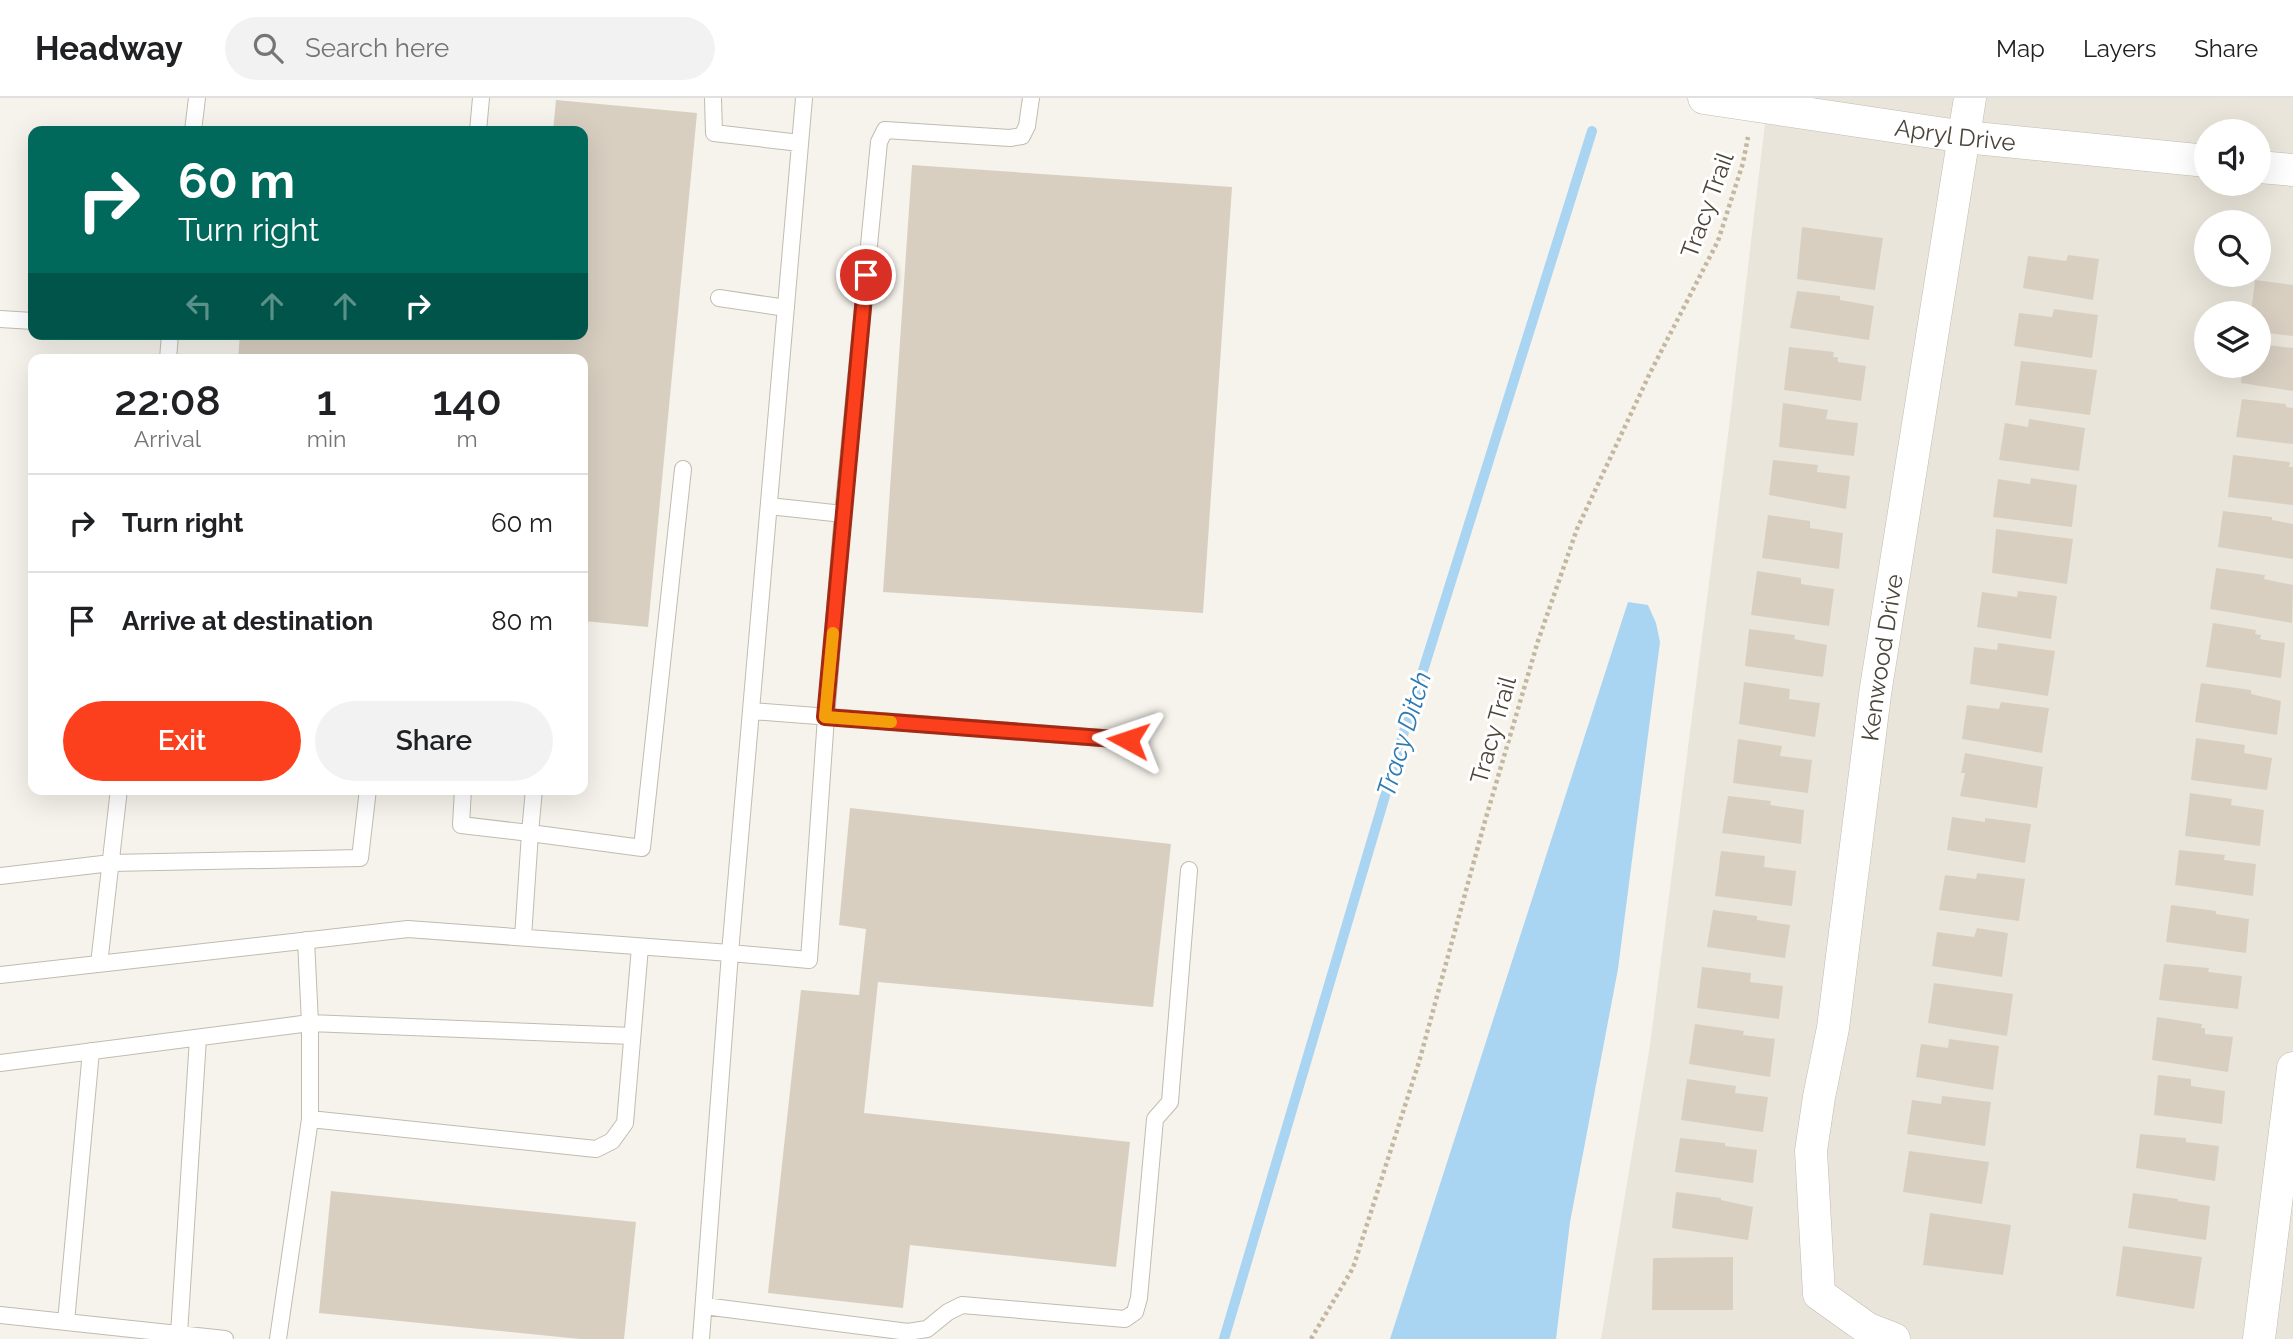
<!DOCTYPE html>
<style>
:root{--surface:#fff;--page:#f2f2f2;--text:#202124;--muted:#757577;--line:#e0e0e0;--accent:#fc3f1d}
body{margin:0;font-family:Raleway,sans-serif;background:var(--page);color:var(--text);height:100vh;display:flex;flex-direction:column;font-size:26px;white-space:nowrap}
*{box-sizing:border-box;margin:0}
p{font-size:23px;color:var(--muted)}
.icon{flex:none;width:38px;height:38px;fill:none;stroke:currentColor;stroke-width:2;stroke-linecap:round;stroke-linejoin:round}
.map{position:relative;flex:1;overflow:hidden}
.panel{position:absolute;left:28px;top:256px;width:560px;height:441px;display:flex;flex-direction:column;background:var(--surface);border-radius:14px;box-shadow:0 7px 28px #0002}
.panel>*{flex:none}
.banner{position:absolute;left:28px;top:28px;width:560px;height:214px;border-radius:14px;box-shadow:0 7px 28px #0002;background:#00695c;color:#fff;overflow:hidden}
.fabs{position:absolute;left:2194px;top:21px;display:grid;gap:14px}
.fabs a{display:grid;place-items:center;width:77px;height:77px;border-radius:50%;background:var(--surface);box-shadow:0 7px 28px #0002;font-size:35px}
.pin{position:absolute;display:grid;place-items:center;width:60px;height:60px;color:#fff;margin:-30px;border:4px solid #fff;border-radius:50%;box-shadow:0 2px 7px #0007}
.me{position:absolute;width:77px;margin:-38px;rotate:275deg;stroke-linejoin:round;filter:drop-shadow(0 0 5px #0008)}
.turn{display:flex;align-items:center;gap:24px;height:147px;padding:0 35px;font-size:32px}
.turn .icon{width:91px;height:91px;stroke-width:2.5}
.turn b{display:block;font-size:49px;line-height:60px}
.lanes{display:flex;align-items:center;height:66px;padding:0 35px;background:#0003;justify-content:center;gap:35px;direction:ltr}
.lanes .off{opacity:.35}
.eta{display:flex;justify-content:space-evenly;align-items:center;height:119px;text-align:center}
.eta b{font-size:42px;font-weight:600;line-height:49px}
.primary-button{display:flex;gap:14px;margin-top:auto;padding:14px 35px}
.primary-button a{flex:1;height:80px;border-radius:42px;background:var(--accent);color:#fff;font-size:28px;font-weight:600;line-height:80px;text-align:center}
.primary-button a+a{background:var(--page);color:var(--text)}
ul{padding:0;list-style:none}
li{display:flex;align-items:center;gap:21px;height:98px;padding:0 35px;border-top:2px solid var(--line)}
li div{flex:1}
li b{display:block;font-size:26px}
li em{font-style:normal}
header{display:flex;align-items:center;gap:42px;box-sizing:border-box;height:98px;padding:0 35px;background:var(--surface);border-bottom:2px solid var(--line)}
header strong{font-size:33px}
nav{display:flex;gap:38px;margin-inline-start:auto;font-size:24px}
.search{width:490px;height:63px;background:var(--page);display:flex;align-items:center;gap:18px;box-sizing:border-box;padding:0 24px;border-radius:38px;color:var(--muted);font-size:26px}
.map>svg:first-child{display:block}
.residential{fill:#eae5da;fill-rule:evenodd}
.water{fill:#a9d4f2}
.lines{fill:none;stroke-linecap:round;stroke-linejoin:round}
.stream{stroke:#a9d4f2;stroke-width:10}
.building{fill:#d8cfc1}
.service-casing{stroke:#c2bbae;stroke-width:18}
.minor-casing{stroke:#c2bbae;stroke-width:33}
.path{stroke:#c4b79f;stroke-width:4.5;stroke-dasharray:3.5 3.5;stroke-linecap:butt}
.service{stroke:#fff;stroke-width:16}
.minor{stroke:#fff;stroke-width:32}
.route-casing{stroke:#a42913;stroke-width:18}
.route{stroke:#fc3f1d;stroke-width:12}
.slow{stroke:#f59e0b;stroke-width:12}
.labels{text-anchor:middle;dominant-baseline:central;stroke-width:6;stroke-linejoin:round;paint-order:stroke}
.street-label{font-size:24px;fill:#4b4439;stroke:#fff}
.water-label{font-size:26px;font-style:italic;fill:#2e7ab2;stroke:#fff}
</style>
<header>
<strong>Headway</strong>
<div class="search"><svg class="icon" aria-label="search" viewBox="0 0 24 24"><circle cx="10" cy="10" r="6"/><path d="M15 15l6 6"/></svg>Search here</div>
<nav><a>Map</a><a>Layers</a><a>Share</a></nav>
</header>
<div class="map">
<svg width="2293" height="1241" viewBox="0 0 2293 1241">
<rect width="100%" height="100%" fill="#f6f3ec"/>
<!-- residential -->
<path class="residential" d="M 1768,0 L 2293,0 L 2293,1241 L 1601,1241 L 1650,947 L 1730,321 ZM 2207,33 L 2259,33 L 2259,86 L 2207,86 ZM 2207,124 L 2259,124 L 2259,177 L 2207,177 ZM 2207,215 L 2259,215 L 2259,268 L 2207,268 Z"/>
<!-- water -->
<path class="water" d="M 1628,504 L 1648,507 L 1656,525 L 1660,544 L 1618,871 L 1570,1124 L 1556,1241 L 1390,1241 Z"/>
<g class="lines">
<!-- stream -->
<path class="stream" d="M 1224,1241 L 1406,627 L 1592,33"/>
</g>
<!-- building -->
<path class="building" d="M 556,2 L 697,15 L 648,529 L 583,523 L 583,261 L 238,261 L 240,236 L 583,236 L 583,33 L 553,33 Z
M 912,67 L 1232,89 L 1203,515 L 883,494 Z
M 1802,129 L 1883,140 L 1875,192 L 1797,181 Z
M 2068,157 L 2099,161 L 2093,202 L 2023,190 L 2028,158 L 2066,163 Z
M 2255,182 L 2293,187 L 2293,238 L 2259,234 L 2259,215 L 2251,215 Z
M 1797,193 L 1840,198 L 1840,202 L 1874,208 L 1869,242 L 1790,230 Z
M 2054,211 L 2098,217 L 2092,260 L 2014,248 L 2019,215 L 2052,219 Z
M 2259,246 L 2293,250 L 2293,293 L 2241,285 L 2243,268 L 2259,268 Z
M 1789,249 L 1834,254 L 1833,259 L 1838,259 L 1838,264 L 1866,268 L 1861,303 L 1784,292 Z
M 2021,263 L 2097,272 L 2090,317 L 2015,307 Z
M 2242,301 L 2286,306 L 2286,309 L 2293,310 L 2293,346 L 2236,339 Z
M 1783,305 L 1828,312 L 1826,321 L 1858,325 L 1854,358 L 1779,349 Z
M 2029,321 L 2085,330 L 2079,373 L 1999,362 L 2005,325 L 2028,329 Z
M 2233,357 L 2290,364 L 2289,369 L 2293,369 L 2293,407 L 2228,399 Z
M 1773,362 L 1818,367 L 1817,374 L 1850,378 L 1846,411 L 1769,397 Z
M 2031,380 L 2077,387 L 2072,429 L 1993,419 L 1998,381 L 2030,386 Z
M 2223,413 L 2272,419 L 2272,422 L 2293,426 L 2293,461 L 2218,449 Z
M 1768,417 L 1810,423 L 1810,430 L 1843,435 L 1839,471 L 1762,460 Z
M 1996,431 L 2073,441 L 2067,486 L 1992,475 Z
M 2216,470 L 2265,477 L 2264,481 L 2293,487 L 2292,525 L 2210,511 Z
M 1757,473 L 1801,480 L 1801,486 L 1834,491 L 1829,528 L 1751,517 Z
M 2018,493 L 2057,498 L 2051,541 L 1977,529 L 1982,494 L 2017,499 Z
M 2213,525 L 2256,532 L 2255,536 L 2261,537 L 2260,541 L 2285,545 L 2281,580 L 2206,569 Z
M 1749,531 L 1795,537 L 1794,541 L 1827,547 L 1823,579 L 1745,568 Z
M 1998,545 L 2055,553 L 2048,598 L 1970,586 L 1974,549 L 1997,552 Z
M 1744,584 L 1790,591 L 1789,601 L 1820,605 L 1815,639 L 1739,626 Z
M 2201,585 L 2251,592 L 2251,596 L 2281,603 L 2277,637 L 2195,624 Z
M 2001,604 L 2049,610 L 2042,655 L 1962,641 L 1967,607 L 1999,611 Z
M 2196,640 L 2245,647 L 2244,655 L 2272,660 L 2267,692 L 2191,682 Z
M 1738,641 L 1782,648 L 1780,658 L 1812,662 L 1808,695 L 1733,685 Z
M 1965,655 L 2043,669 L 2037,710 L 1960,698 L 1965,675 L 1961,675 Z
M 2190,695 L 2232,701 L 2231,707 L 2264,712 L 2260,748 L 2185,738 Z
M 1728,698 L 1771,703 L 1770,707 L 1804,712 L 1801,746 L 1722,735 Z
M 850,710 L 1171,746 L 1153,909 L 878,884 L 864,1015 L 1130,1044 L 1116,1169 L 910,1147 L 903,1210 L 768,1195 L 801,892 L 859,897 L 866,831 L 839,827 Z
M 1952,719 L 1985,724 L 1985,720 L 2031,726 L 2025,765 L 1947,752 Z
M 2179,752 L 2225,757 L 2224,762 L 2256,766 L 2253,798 L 2175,787 Z
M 1721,753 L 1765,758 L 1764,769 L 1796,773 L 1792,808 L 1715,798 Z
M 1977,775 L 2025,781 L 2019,823 L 1939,812 L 1945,777 L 1976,781 Z
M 2171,807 L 2216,813 L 2216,816 L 2249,821 L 2246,855 L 2166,844 Z
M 1713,812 L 1757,818 L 1757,822 L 1790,827 L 1785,860 L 1707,849 Z
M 1977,830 L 2008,835 L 2002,879 L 1932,868 L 1937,834 L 1974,839 Z
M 2164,866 L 2209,870 L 2208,874 L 2242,878 L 2238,911 L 2159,902 Z
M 1702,869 L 1751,875 L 1750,884 L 1783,888 L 1779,921 L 1697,910 Z
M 1934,885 L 2013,896 L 2007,938 L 1928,925 Z
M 2157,919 L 2202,926 L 2201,930 L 2205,930 L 2205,936 L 2233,939 L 2228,974 L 2152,962 Z
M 1695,926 L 1744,933 L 1743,937 L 1775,941 L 1770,979 L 1689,966 Z
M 1949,941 L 1999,948 L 1993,992 L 1916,979 L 1921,946 L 1948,950 Z
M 2158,977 L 2191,981 L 2191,988 L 2225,993 L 2222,1026 L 2154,1017 Z
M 1687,981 L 1736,988 L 1735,995 L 1768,999 L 1763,1034 L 1681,1022 Z
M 1942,998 L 1991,1004 L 1985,1048 L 1907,1036 L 1912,1002 L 1941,1006 Z
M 2140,1036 L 2186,1040 L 2186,1044 L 2219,1048 L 2215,1083 L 2136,1070 Z
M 1680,1040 L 1725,1045 L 1725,1048 L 1757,1052 L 1753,1085 L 1675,1074 Z
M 1909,1053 L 1989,1064 L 1982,1106 L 1903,1094 Z
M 331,1093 L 636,1124 L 624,1241 L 580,1241 L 319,1215 Z
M 1676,1094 L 1721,1100 L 1721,1102 L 1753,1109 L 1748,1142 L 1672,1130 Z
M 2133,1095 L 2178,1101 L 2178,1103 L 2210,1108 L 2206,1142 L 2128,1130 Z
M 1930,1115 L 2011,1127 L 2003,1177 L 1923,1167 Z
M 2123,1148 L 2202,1159 L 2194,1211 L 2116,1198 Z
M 1733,1159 L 1733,1212 L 1652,1212 L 1653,1160 Z"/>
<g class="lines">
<!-- service casing -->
<g class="service-casing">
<path id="service" d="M 713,0 L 714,35 L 800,45
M 193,33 L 197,0
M 478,33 L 481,0
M 719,200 L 786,210
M 0,221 L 33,223
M 168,261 L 170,236
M 769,408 L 843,416 L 879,44 L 885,32 L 1010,40 L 1022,38 L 1027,28 L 1031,0
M 751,613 L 1128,642
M 463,691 L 461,727 L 530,735 L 523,839
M 534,691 L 530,735 L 642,750 L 683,371
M 0,778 L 111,765 L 360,760 L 368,691
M 99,866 L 119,691
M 0,877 L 408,831 L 730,855 L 804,0
M 632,938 L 310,925 L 310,1021 L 596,1051 L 612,1043 L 625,1025 L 640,849
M 0,965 L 310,925 L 306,842
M 704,1208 L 908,1234 L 927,1231 L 948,1214 L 962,1207 L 1125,1221 L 1135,1214 L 1139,1200 L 1155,1021 L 1170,1004 L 1171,991 L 1189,772
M 0,1217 L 225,1241
M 66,1224 L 91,953
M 179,1236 L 198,940
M 278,1241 L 310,1021
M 701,1241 L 730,855 L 809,862 L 826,619 L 843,416"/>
</g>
<!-- minor casing -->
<g class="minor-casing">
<g id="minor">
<path id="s1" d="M 1704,0 L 1965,39 L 2207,63"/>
<path d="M 2259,69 L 2293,72"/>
<path id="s2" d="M 1894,1241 L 1868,1231 L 1819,1196 L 1811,1053 L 1819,999 L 1833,930 L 1875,596 L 1970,0"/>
<path d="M 2259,1241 L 2293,970"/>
</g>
</g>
<!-- path -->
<path class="path" d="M 1311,1241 L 1353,1170 L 1419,964 L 1485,723 L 1538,543 L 1577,431 L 1650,275 L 1718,143 L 1743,65 L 1748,39"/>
<!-- service -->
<use href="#service" class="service"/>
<!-- minor -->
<use href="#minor" class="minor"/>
</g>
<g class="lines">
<!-- route casing -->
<g class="route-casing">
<path id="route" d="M 866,177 L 825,619 L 1128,642"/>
</g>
<!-- route -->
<use href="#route" class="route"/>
<!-- slow -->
<path class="slow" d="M 833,535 L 825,619 L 891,624"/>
</g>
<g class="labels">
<!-- street labels -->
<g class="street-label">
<text stroke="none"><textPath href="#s1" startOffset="254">Apryl Drive</textPath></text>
<text transform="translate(1707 107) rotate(-70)">Tracy Trail</text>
<text stroke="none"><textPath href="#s2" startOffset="730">Kenwood Drive</textPath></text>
<text transform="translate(1493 632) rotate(-74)">Tracy Trail</text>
</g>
<!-- water labels -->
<g class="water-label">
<text transform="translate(1404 636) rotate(-73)">Tracy Ditch</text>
</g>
</g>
</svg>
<div class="fabs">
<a><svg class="icon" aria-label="sound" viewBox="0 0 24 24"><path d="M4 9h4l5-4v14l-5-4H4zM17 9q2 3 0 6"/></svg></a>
<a><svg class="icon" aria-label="search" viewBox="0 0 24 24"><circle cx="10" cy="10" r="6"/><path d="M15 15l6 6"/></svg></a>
<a><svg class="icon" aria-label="layers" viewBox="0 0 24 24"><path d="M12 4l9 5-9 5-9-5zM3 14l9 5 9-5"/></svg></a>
</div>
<div class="pin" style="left:866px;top:177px;background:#d93025"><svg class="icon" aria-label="arrive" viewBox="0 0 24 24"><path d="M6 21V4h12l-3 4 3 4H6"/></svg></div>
<svg class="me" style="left:1128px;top:642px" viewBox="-20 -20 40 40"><path d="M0-17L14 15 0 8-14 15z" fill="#fc3f1d" stroke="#fff" stroke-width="4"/></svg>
<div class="banner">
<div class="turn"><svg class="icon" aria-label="right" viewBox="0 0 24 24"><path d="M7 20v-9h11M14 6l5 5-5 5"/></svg><div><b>60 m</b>Turn right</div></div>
<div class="lanes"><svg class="icon off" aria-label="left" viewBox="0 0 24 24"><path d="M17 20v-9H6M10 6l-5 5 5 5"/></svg><svg class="icon off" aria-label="ahead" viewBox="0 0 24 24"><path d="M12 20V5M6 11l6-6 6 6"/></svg><svg class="icon off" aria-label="ahead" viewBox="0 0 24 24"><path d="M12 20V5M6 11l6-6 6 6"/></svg><svg class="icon" aria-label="right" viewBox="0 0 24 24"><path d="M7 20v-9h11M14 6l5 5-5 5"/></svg></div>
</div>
<section class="panel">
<div class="eta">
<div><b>22:08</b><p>Arrival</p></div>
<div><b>1</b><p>min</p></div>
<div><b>140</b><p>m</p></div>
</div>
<ul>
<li><svg class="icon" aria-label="right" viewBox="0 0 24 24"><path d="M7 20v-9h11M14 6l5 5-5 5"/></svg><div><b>Turn right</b></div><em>60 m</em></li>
<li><svg class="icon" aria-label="arrive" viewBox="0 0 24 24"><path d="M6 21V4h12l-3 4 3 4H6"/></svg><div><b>Arrive at destination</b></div><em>80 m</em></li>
</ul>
<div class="primary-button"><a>Exit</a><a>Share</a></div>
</section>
</div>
